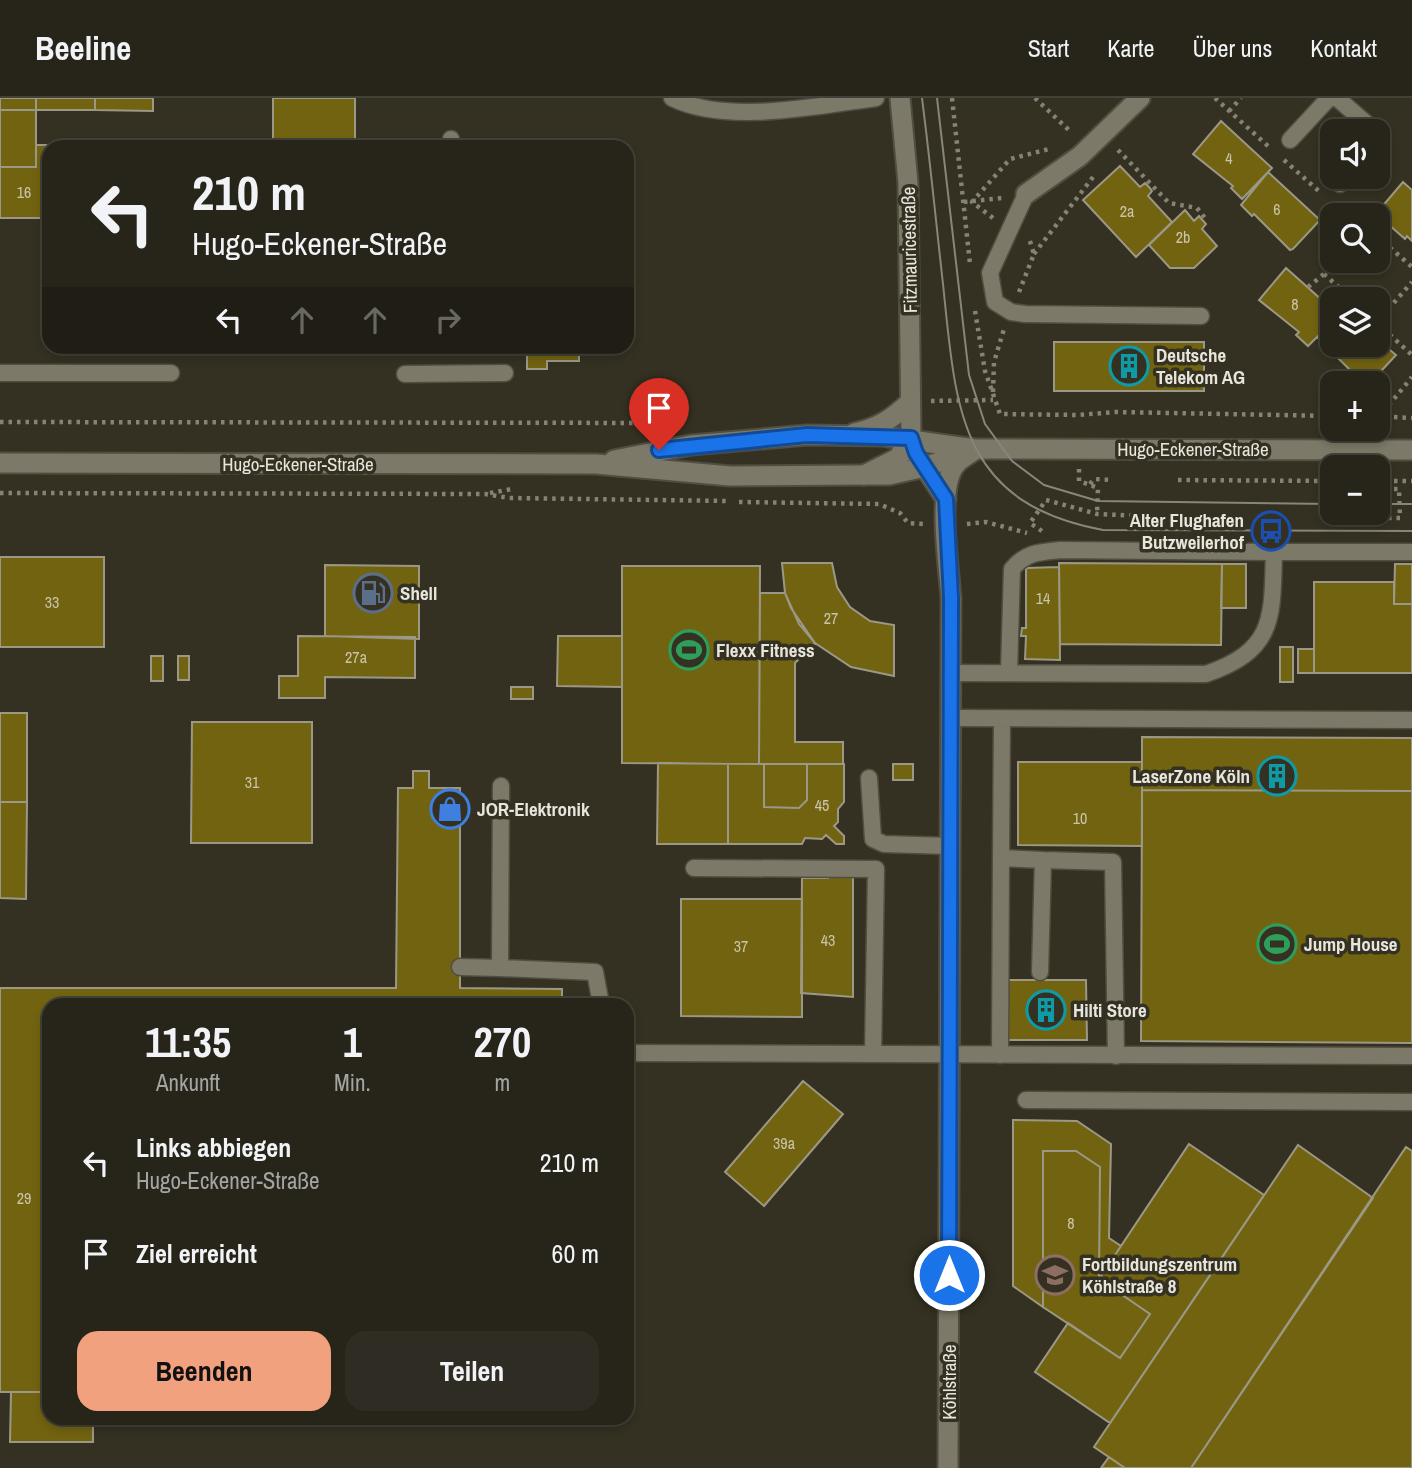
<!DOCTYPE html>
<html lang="de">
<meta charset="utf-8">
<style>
:root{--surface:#27251a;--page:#2f2d23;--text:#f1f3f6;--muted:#a4a5a2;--line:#434239;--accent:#f2a17e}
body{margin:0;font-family:"Archivo Narrow",sans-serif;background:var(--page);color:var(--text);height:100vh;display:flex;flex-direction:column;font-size:26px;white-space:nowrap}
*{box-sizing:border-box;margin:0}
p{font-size:23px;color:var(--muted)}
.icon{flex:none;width:38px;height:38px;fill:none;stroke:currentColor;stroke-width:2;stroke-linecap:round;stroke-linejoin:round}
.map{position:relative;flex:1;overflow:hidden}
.sheet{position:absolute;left:42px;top:900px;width:592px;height:427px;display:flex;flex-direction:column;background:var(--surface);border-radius:21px;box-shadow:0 4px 10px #0003,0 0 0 2px var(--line)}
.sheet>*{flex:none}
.hud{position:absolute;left:42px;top:42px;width:592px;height:214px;border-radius:21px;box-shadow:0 4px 10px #0003,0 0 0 2px var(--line);background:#27251a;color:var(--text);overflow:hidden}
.controls{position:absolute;left:1320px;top:21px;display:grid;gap:14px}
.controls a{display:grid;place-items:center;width:70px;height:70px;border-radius:14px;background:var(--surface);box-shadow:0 4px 10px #0003,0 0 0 2px var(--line);font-size:35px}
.pin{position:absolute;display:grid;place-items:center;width:60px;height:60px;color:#fff;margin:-72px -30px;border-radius:50% 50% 50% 0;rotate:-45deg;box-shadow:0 0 7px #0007}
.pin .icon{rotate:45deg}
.me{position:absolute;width:77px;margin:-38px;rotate:0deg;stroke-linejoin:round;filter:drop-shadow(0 0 5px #0008)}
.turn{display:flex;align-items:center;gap:24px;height:147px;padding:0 35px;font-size:32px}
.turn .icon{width:91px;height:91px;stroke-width:2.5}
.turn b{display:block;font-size:49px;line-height:60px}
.lanes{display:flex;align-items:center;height:66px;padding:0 35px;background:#0003;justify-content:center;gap:35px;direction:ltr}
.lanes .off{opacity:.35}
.eta{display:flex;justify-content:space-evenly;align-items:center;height:119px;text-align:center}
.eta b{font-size:42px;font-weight:800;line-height:49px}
.primary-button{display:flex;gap:14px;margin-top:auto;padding:14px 35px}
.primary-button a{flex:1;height:80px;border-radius:21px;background:var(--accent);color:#111;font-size:28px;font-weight:800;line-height:80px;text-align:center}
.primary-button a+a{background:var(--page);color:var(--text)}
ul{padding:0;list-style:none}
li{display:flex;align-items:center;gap:21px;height:91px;padding:0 35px}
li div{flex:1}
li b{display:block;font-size:26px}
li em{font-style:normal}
header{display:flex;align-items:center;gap:42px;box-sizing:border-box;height:98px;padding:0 35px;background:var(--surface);border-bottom:2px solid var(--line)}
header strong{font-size:33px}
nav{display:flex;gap:38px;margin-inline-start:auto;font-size:24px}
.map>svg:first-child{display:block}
.building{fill:#726311;stroke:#9b9886;stroke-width:2}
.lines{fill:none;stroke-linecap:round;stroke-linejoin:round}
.service-casing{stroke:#514e41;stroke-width:19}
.minor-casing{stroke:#514e41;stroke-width:23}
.secondary-casing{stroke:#514e41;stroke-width:23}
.path{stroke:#858276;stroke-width:4.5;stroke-dasharray:3.5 5;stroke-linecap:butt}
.service{stroke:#7c7968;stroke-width:16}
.minor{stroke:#7c7968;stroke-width:19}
.secondary{stroke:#7c7968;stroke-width:19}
.tram{stroke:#88867a;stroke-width:2}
.route-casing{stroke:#114b97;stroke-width:18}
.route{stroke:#1a73e8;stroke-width:12}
.labels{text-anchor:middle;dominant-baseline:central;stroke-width:7;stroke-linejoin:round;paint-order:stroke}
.number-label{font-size:16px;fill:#cac4a9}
.street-label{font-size:19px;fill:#e7e5dc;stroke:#343122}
.poi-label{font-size:19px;font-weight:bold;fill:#e7e5dc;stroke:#343122;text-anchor:start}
</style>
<header>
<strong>Beeline</strong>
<nav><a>Start</a><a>Karte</a><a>Über uns</a><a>Kontakt</a></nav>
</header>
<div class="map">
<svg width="1412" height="1370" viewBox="0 0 1412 1370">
<rect width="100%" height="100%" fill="#343122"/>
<!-- building -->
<path class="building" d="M 0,0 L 36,0 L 36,12 L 0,12 Z
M 36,0 L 95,0 L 95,12 L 36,12 Z
M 95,0 L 153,0 L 153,13 L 95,12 Z
M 273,0 L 355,0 L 355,49 L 273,49 Z
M 0,12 L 36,12 L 36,69 L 0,69 Z
M 1221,23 L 1272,70 L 1242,101 L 1231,90 L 1233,88 L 1193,56 Z
M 528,41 L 581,41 L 581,49 L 528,49 Z
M 36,47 L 56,47 L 49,49 L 49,120 L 0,120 L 0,69 L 36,69 Z
M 56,47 L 143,48 L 143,49 L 56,49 Z
M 1120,68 L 1140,89 L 1145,85 L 1149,89 L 1152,93 L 1148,98 L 1172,124 L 1136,159 L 1083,102 Z
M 1268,74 L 1320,122 L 1293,151 L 1290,152 L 1254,116 L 1252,118 L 1241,107 Z
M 1403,84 L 1412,92 L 1412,143 L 1407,138 L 1405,141 L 1388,126 L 1386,129 L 1375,117 Z
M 1185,112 L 1194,123 L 1199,118 L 1206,126 L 1202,131 L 1217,148 L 1194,170 L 1170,170 L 1149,147 Z
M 1286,170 L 1332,211 L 1332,224 L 1308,248 L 1296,237 L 1299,234 L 1259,202 Z
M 1332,224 L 1332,247 L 1377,247 L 1377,241 L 1396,257 L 1370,285 L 1363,285 L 1330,252 L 1332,249 L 1321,239 L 1317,240 Z
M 1054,244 L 1204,244 L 1204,293 L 1054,293 Z
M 239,248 L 356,248 L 356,256 L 239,255 Z
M 527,248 L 579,248 L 579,263 L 547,263 L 547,271 L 527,271 Z
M 0,459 L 104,459 L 104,549 L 0,549 Z
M 782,465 L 832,465 L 837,489 L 850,509 L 870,523 L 894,527 L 894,578 L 851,569 L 815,545 L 791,510 L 785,495 Z
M 1059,465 L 1222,466 L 1221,547 L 1060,546 Z
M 1222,466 L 1246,466 L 1246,510 L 1221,510 Z
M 1395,466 L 1412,466 L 1412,506 L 1394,506 Z
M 325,467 L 419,468 L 419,541 L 325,538 Z
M 622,468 L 760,468 L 759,666 L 622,665 Z
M 1059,469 L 1060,562 L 1025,561 L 1026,538 L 1021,538 L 1022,530 L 1026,530 L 1026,470 Z
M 1314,484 L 1394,484 L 1394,506 L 1412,506 L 1412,575 L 1314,575 Z
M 760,495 L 785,495 L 799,526 L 815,545 L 795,565 L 795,644 L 843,644 L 843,666 L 759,666 Z
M 298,538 L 415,539 L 415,580 L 325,579 L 325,600 L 279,600 L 279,578 L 298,578 Z
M 558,538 L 622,538 L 622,589 L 557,588 Z
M 1280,549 L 1293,549 L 1293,584 L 1280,584 Z
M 1298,551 L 1314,551 L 1314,575 L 1298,575 Z
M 151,558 L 163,558 L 163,583 L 151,583 Z
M 178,558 L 189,558 L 189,582 L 178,582 Z
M 511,589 L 533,589 L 533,601 L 511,601 Z
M 0,615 L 27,615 L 27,704 L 0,704 Z
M 192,624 L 312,624 L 312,745 L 191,745 Z
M 1142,639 L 1412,640 L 1412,693 L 1142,692 Z
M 1018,664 L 1142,664 L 1142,748 L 1018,747 Z
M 658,665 L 728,666 L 728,746 L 657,746 Z
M 728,666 L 764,666 L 764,709 L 799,710 L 807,702 L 807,666 L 844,666 L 844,704 L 838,711 L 838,724 L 834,728 L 844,738 L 844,746 L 836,746 L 826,737 L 822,741 L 805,740 L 802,746 L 728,746 Z
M 764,666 L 807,666 L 807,702 L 799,710 L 764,709 Z
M 893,666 L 913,666 L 913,682 L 893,682 Z
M 413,673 L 429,673 L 429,690 L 460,690 L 460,890 L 562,891 L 562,906 L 49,906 L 49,1294 L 0,1294 L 0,890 L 396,890 L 398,690 L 413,690 Z
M 1142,692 L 1412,693 L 1412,945 L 1141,943 Z
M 0,704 L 27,704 L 26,801 L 0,800 Z
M 828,777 L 853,777 L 853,899 L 801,895 L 802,780 L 828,780 Z
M 681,801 L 802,801 L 802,919 L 681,918 Z
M 1006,882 L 1086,882 L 1087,942 L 1006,942 Z
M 803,983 L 843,1016 L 764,1108 L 725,1074 Z
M 1013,1022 L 1077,1023 L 1111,1046 L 1109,1140 L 1121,1148 L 1099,1181 L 1100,1069 L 1076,1053 L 1043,1053 L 1043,1209 L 1013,1188 Z
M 1189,1046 L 1264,1097 L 1110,1325 L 1035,1274 L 1068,1225 L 1120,1260 L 1150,1216 L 1099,1181 Z
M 1298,1047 L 1373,1100 L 1191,1370 L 1125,1370 L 1094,1349 Z
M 1406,1049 L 1412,1053 L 1412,1370 L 1191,1370 Z
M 1043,1053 L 1076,1053 L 1100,1069 L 1099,1181 L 1150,1216 L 1120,1260 L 1043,1209 Z
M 11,1294 L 49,1294 L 49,1320 L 93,1320 L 93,1344 L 10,1344 Z
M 1109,1359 L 1125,1370 L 1101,1370 Z"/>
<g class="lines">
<!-- service casing -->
<g class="service-casing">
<path id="service" d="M 672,0 C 727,27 817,8 876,0
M 1337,0 L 1375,33
M 1290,42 L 1329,0
M 451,49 L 451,41
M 1340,86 L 1346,79
M 1026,96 L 990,175 L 995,204 L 1011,214 L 1025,216 L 1201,218
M 0,275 L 171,275
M 405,276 L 505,275
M 1274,454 L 1412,454
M 950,575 L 1206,576 C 1276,552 1272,519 1274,454 L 1060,452 C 1040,454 1026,454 1012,471 L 1009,574
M 951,620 L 1412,622
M 1002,621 L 1001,760 L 1043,762 L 1040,874
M 869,680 L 873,741 L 884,746 L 950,748
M 501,688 L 500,870 L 595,874 L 601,906
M 1043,762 L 1113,764 L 1116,958
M 694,770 L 876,771 L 873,956
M 460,869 L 500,870
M 626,955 L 1412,958
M 1000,957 L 1001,760
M 1026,1002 L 1412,1004"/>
</g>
<!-- minor casing -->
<g class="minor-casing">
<path id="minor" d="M 900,0 L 908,85 L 911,340 L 916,356 L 946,401
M 1026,96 L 1080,58 L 1140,0
M 854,335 C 878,330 892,321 910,304
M 864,377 L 898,360 L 911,340
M 948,1370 L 951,500 C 949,470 936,389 956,366 C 960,361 968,357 973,353"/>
</g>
<!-- secondary casing -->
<g class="secondary-casing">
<path id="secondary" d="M 614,362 L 691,347 L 807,337 L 882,338 L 975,351 L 1412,352
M 0,365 L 596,366 L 730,378 L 863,377 L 889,377 L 925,369 L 975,351"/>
</g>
<!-- path -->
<path class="path" d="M 952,0 L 970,166
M 1035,0 L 1072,35
M 1215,0 L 1269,49
M 1229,13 L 1241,0
M 1118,52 L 1169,105 L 1197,110 L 1205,120 L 1202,122
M 1284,62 L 1321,95
M 964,104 L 1002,100
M 1333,106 L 1346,117
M 993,120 L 972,104 L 1010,61 L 1049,51
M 1377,138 L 1412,169
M 1034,156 L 1093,79
M 1335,163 L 1324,176 L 1352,201
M 1308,189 L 1324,176
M 1019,194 L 1034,156 L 1029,140
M 975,213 L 985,273 L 1000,316 L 1078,317 L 1116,314 L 1332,318
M 1377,224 L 1412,184
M 1377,225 L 1412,257
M 993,294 L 994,264 L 1004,231
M 931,303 L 993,302
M 1377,318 L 1412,320
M 0,324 L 671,325
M 1383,331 L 1384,313 L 1412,279
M 1079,371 L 1079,383 L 1098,390 L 1097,416
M 1178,382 L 1332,383
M 1377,383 L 1412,383
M 1090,386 L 1094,381 L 1111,382
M 0,395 L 485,396 L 509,400 L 730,403
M 490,395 L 512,391
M 739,404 L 879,406 L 900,415 L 908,425 L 923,426
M 1371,420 L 1400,420 L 1399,391 L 1383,391 L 1383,374
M 967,426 L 986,424 L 1027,435
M 1042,433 L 1030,425 L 1046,402 L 1097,416 L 1167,419"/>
<!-- service -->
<use href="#service" class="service"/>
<!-- minor -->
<use href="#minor" class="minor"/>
<!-- secondary -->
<use href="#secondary" class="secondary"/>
<!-- tram -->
<path class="tram" d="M 922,0 C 930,62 936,124 943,186 C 956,310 958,405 1103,432 L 1412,433
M 937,0 L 969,277 L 985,326 L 1012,363 L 1044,387 L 1098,403 L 1332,406
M 1377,406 L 1412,406"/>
</g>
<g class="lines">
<!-- route casing -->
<g class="route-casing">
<path id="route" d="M 659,352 L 807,337 L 911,340 L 916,355 L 946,401 L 951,500 L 949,1177"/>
</g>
<!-- route -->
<use href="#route" class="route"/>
</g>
<!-- icons -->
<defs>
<g id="building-ring" transform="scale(2.0125)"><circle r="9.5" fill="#343122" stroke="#0f9aa8" stroke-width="1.5"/><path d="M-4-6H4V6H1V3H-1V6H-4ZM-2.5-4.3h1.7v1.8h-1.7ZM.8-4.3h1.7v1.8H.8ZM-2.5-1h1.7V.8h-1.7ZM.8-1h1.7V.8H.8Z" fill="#0f9aa8"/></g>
<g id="bus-ring" transform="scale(2.0125)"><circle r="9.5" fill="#343122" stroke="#1a4fb4" stroke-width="1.5"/><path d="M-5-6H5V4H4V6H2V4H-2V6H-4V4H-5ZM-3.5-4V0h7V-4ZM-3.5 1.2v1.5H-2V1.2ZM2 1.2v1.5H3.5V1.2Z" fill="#1a4fb4"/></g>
<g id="fuel-ring" transform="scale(2.0125)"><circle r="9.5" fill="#343122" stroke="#5c6f8a" stroke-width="1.5"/><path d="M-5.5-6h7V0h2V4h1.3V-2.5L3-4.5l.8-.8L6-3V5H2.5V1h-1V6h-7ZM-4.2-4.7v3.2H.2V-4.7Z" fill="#5c6f8a"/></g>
<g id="stadium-ring" transform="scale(2.0125)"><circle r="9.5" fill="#343122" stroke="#2e9e5b" stroke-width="1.5"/><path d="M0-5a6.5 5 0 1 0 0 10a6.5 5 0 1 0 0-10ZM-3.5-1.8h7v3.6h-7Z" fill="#2e9e5b"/></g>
<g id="shop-ring" transform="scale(2.0125)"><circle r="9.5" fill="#343122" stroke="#3f7fe0" stroke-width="1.5"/><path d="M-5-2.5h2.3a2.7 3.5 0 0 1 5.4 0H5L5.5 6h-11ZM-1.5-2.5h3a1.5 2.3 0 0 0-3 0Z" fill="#3f7fe0"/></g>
<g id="school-ring" transform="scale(2.0125)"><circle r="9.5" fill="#343122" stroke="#8d6e63" stroke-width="1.5"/><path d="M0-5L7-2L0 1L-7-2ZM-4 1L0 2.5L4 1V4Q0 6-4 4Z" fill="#8d6e63"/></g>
</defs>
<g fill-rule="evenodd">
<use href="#building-ring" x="1129" y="268"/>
<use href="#bus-ring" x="1271" y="433"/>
<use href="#fuel-ring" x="373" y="495"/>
<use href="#stadium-ring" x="689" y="552"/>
<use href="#building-ring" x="1277" y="678"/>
<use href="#shop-ring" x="450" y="711"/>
<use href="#stadium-ring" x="1277" y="846"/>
<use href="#building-ring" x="1046" y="912"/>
<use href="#school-ring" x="1055" y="1177"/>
</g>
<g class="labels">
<!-- number labels -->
<g class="number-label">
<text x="1229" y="60">4</text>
<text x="24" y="94">16</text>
<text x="1277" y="111">6</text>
<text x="1127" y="113">2a</text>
<text x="1183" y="139">2b</text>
<text x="1295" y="206">8</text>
<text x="1043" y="500">14</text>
<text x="52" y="504">33</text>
<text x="831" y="520">27</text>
<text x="356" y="559">27a</text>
<text x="252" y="684">31</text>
<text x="822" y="707">45</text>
<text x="1080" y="720">10</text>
<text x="828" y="842">43</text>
<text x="741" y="848">37</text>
<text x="784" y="1045">39a</text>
<text x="24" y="1100">29</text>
<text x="1071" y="1125">8</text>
</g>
<!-- street labels -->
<g class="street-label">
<text transform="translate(909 152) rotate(-91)">Fitzmauricestraße</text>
<text x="1193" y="351">Hugo-Eckener-Straße</text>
<text x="298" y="366">Hugo-Eckener-Straße</text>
<text transform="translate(949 1284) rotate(-90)">Köhlstraße</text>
</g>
<!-- poi labels -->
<g class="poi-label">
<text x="1156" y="257">Deutsche<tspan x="1156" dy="22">Telekom AG</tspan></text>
<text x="1244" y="422" text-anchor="end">Alter Flughafen<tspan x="1244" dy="22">Butzweilerhof</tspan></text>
<text x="400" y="495">Shell</text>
<text x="716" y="552">Flexx Fitness</text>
<text x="1250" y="678" text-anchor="end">LaserZone Köln</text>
<text x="477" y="711">JOR-Elektronik</text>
<text x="1304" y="846">Jump House</text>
<text x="1073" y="912">Hilti Store</text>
<text x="1082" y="1166">Fortbildungszentrum<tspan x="1082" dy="22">Köhlstraße 8</tspan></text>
</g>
</g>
</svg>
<div class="controls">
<a><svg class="icon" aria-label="sound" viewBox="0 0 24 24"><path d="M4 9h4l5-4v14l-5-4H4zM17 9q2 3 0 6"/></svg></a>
<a><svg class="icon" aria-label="search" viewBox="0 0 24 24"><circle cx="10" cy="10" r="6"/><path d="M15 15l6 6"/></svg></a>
<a><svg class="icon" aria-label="layers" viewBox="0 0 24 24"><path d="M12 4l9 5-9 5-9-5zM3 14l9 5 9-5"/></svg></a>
<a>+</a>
<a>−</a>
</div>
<div class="pin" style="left:659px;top:352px;background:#d93025"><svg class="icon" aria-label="arrive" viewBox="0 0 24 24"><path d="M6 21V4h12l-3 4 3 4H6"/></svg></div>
<svg class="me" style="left:949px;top:1177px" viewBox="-20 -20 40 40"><circle r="17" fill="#1a73e8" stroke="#fff" stroke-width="3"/><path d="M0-11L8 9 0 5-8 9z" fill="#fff"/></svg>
<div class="hud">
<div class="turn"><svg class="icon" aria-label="left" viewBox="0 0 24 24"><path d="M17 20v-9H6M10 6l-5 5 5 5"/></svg><div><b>210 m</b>Hugo-Eckener-Straße</div></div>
<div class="lanes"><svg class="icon" aria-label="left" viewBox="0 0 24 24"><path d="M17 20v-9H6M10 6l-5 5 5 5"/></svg><svg class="icon off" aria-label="ahead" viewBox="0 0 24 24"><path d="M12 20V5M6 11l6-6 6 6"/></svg><svg class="icon off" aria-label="ahead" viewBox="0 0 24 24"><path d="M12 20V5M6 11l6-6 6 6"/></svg><svg class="icon off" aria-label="right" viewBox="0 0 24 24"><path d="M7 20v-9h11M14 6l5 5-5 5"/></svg></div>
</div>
<section class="sheet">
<div class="eta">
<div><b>11:35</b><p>Ankunft</p></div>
<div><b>1</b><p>Min.</p></div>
<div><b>270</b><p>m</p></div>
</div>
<ul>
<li><svg class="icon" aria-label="left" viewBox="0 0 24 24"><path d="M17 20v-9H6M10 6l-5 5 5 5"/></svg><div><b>Links abbiegen</b><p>Hugo-Eckener-Straße</p></div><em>210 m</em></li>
<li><svg class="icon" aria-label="arrive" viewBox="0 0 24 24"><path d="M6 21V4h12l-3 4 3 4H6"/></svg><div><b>Ziel erreicht</b></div><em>60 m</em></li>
</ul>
<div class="primary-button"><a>Beenden</a><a>Teilen</a></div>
</section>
</div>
